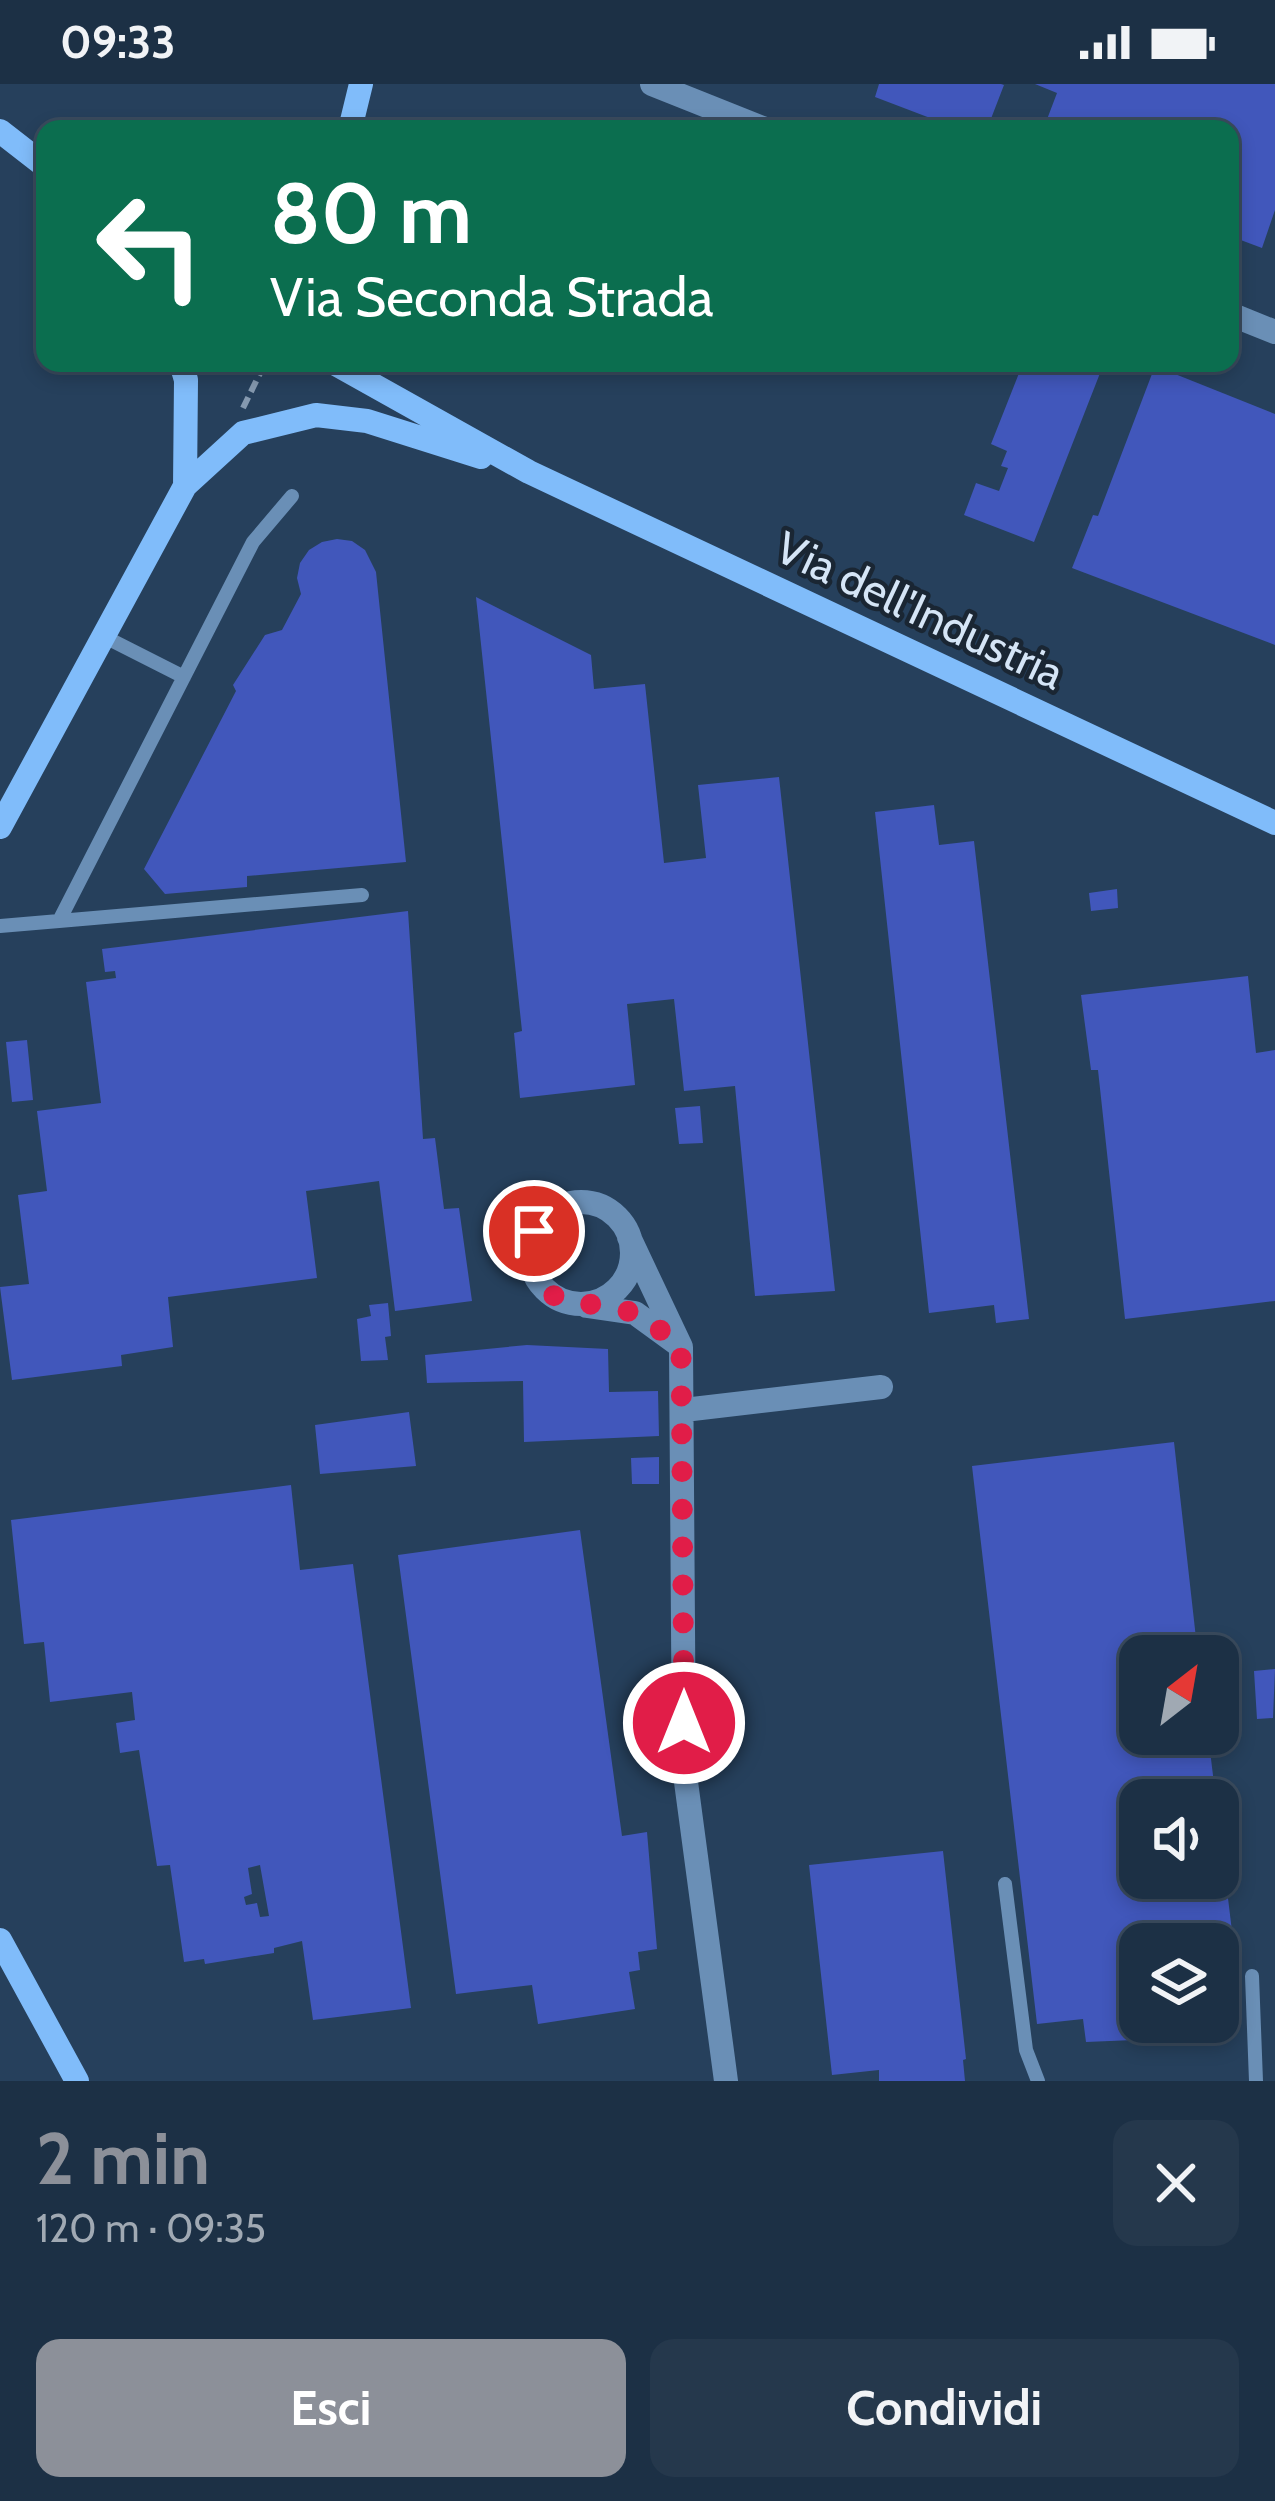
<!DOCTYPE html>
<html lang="it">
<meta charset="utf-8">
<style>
:root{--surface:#1c3045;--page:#25384c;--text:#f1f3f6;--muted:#a0a9b3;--line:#3a4b5e;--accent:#8c9099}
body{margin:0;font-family:Cabin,sans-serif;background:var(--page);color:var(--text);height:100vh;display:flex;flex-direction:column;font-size:45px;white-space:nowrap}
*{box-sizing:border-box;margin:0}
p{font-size:39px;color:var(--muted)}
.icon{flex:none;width:66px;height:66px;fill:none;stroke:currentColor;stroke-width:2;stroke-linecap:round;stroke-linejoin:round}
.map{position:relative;height:1997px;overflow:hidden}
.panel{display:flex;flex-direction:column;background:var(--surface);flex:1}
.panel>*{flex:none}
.hud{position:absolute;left:36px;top:36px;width:1203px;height:252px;border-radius:24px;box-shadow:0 6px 18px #0003,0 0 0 3px var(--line);background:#0b6e4f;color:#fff;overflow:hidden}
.needle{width:78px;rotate:31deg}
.buttons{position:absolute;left:1119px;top:1551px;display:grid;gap:24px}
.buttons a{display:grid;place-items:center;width:120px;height:120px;border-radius:24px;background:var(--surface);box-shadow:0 6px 18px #0003,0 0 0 3px var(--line);font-size:60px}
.pin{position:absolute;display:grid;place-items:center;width:102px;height:102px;color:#fff;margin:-51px;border:6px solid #fff;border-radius:50%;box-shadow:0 3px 12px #0007}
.me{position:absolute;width:132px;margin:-66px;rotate:0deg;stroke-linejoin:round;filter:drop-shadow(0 0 9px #0008)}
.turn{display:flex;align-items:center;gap:42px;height:252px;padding:0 36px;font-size:54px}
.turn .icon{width:156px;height:156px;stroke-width:2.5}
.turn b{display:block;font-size:84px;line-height:102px}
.round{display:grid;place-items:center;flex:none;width:126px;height:126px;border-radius:24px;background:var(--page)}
.overview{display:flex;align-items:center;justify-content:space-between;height:204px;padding:0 36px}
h1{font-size:72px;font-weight:700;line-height:90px;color:var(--accent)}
.primary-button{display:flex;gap:24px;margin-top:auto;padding:24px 36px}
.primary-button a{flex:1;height:138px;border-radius:24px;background:var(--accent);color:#fff;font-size:48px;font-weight:700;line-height:138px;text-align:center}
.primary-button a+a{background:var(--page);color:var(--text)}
.status{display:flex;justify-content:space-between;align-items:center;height:84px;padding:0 60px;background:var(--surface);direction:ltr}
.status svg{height:33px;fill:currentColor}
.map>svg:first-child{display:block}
.building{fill:#4157bb;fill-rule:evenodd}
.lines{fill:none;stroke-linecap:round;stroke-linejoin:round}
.path{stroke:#8599af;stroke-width:6;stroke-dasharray:12 6;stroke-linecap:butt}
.lane{stroke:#6a8fb6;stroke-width:14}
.street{stroke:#6a8fb6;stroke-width:24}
.secondary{stroke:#80bcfa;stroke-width:24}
.route{stroke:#e11d48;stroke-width:21;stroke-dasharray:0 37.8}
.labels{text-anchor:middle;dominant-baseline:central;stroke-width:9;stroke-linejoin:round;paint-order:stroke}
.street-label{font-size:45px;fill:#d5e5f6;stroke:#1a2633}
</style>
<div class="status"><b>09:33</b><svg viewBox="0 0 49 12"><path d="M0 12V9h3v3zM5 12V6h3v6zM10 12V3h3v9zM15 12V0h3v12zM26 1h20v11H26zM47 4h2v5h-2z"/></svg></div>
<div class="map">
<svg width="1275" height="1997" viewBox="0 0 1275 1997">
<rect width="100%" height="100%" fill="#26405c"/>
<!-- building -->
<path class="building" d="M 879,0 L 1001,0 L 1004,1 L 987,45 L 959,45 L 875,13 Z
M 1035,0 L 1275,0 L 1275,126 L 1262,164 L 1230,152 L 1230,45 L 1038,45 L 1041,37 L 1046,38 L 1057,9 Z
M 1023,279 L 1104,279 L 1034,458 L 964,431 L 976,399 L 999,407 L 1008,384 L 1001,382 L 1007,367 L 991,360 Z
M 1155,282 L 1275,330 L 1275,561 L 1072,484 L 1093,431 L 1098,432 Z
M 337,455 L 352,457 L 365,466 L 376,488 L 406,778 L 247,792 L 247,803 L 165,810 L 144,785 L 236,607 L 233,601 L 265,551 L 282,546 L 301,510 L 297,494 L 300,479 L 309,466 L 322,458 Z
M 476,513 L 591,571 L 594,605 L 645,600 L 664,779 L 706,774 L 698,701 L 779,693 L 835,1207 L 755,1212 L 735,1002 L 684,1007 L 674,915 L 627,920 L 635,1001 L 520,1014 L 514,949 L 522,947 Z
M 934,721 L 939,761 L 974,757 L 1029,1235 L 996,1239 L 994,1221 L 929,1229 L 875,728 Z
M 1117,805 L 1118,824 L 1091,827 L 1089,809 Z
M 408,827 L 423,1055 L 435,1054 L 444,1125 L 459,1124 L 472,1217 L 395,1227 L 379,1097 L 306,1107 L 317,1194 L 168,1213 L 173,1263 L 121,1271 L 122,1282 L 12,1296 L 0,1203 L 29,1200 L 18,1111 L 47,1107 L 37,1027 L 101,1019 L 86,898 L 116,894 L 115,887 L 105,888 L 102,865 Z
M 1248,892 L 1256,969 L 1275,966 L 1275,1217 L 1125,1235 L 1098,986 L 1091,986 L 1081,911 Z
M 27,956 L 33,1016 L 12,1018 L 6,958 Z
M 700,1022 L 703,1059 L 679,1060 L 675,1024 Z
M 388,1219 L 391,1252 L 385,1253 L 388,1276 L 361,1277 L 357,1235 L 371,1232 L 369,1221 Z
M 527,1261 L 608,1265 L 609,1308 L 658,1307 L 659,1352 L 524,1358 L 523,1297 L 427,1299 L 425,1271 Z
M 409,1328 L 416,1382 L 320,1390 L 315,1341 Z
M 1174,1358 L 1198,1572 L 1140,1572 L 1140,1650 L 1208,1650 L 1216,1716 L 1140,1716 L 1140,1794 L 1218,1794 L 1221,1756 L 1234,1864 L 1233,1889 L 1218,1892 L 1218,1860 L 1140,1860 L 1140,1938 L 1156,1938 L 1158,1955 L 1086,1958 L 1083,1935 L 1037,1940 L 972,1382 Z
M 659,1373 L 659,1400 L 632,1400 L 631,1374 Z
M 291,1401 L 300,1486 L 353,1480 L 411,1924 L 313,1936 L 302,1857 L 274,1864 L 274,1869 L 205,1880 L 204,1875 L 184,1878 L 170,1781 L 157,1782 L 139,1666 L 120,1669 L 116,1639 L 135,1636 L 132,1608 L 50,1618 L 44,1558 L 24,1560 L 11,1436 ZM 260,1781 L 269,1832 L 260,1833 L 257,1819 L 246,1821 L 244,1813 L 252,1810 L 248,1784 Z
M 580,1446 L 622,1752 L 647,1748 L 657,1865 L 638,1868 L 640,1886 L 629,1888 L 635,1925 L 538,1940 L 532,1901 L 456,1910 L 398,1471 Z
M 1275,1585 L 1273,1634 L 1257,1635 L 1254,1587 Z
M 943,1767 L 966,1975 L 963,1976 L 965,1997 L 879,1997 L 879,1986 L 832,1991 L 809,1781 Z"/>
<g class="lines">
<!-- path -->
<path class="path" d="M 243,324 L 265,279"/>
<!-- lane -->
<path class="lane" d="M 105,553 L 184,593
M 59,837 L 362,811
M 0,842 L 59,837 L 253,458 L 292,412
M 1005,1800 L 1026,1966 L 1038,1997
M 1252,1892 L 1256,1997"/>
<!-- street -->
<path class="street" d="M 652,0 L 765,45
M 1230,230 L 1275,248
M530 1169a51 51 0 1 1 102 0a51 51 0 1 1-102 0Z
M 629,1153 L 681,1263 L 684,1683 L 726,1997
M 587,1222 L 635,1229 L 679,1261
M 684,1326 L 881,1303"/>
<!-- secondary -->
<path class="secondary" d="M 350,45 L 361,0
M 0,47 L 45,82
M 181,279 L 186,296 L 185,402
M 334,279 L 529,388 L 1275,739
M 0,743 L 185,402 L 243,349 L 316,331 L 367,337 L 481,373
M 0,1856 L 77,1997"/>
</g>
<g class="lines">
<!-- route -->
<path class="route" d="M 534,1147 C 510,1231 588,1212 633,1229 C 650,1235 667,1253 681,1263 L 684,1639"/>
</g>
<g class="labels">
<!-- street labels -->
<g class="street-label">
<text transform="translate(920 526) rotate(25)">Via dell'Industria</text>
</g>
</g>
</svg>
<div class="buttons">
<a><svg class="needle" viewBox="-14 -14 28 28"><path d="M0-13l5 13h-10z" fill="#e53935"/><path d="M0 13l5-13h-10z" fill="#a0a9b3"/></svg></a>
<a><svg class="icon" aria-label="sound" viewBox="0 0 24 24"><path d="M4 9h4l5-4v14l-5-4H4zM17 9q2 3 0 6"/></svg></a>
<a><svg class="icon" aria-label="layers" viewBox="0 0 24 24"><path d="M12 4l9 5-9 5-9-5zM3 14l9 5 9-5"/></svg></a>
</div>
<div class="pin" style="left:534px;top:1147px;background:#d93025"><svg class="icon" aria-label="arrive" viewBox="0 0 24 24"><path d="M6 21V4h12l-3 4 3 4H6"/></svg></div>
<svg class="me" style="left:684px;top:1639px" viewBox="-20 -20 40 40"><circle r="17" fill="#e11d48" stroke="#fff" stroke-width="3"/><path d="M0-11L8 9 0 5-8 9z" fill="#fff"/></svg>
<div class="hud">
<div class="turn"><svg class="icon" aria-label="left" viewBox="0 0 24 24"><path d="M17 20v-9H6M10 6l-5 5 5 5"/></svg><div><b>80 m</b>Via Seconda Strada</div></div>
</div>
</div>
<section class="panel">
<div class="overview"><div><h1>2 min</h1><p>120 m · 09:35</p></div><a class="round"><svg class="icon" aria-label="close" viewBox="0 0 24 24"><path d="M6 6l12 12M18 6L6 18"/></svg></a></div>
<div class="primary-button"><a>Esci</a><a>Condividi</a></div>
</section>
